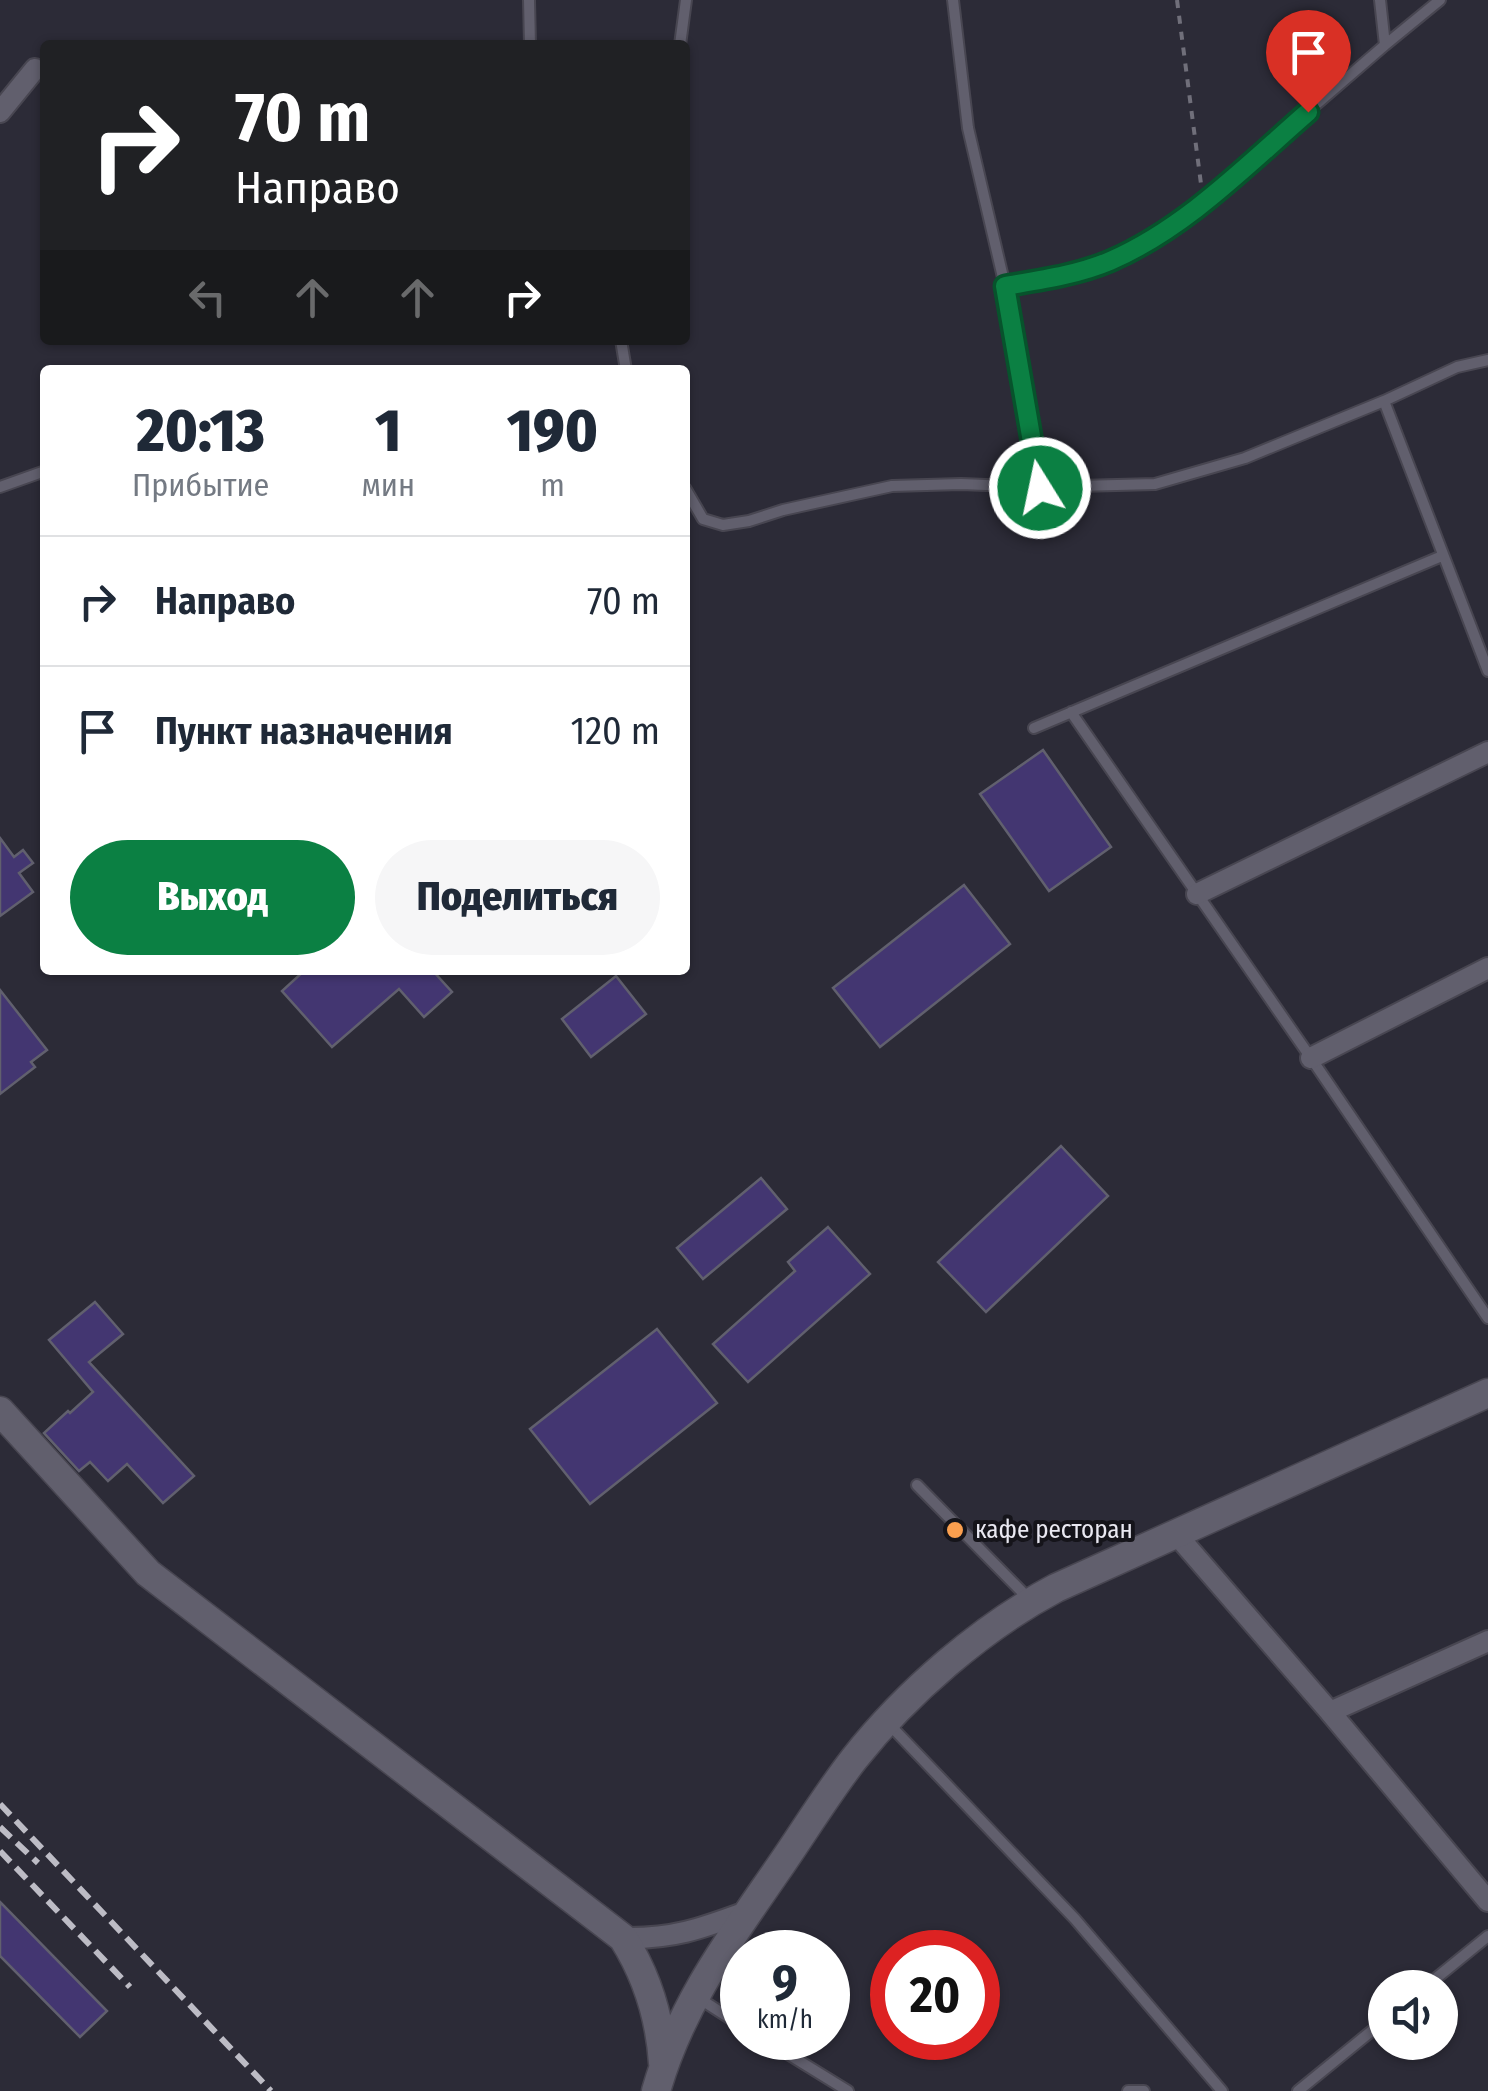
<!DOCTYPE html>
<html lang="ru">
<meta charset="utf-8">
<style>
:root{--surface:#fff;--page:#f6f6f7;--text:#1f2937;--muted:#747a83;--line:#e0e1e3;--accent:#0b8043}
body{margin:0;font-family:"Fira Sans Condensed",sans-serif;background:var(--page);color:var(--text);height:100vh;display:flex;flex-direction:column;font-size:38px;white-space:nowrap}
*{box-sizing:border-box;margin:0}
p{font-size:32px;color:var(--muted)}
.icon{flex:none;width:55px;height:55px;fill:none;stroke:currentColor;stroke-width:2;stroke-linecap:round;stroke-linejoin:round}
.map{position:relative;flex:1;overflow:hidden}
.sheet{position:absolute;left:40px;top:365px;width:650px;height:610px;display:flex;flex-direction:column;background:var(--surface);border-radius:10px;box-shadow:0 2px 8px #0004}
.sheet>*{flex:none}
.banner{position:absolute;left:40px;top:40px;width:650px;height:305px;border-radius:10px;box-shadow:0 2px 8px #0004;background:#202124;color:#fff;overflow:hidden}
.buttons{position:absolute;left:1368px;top:1970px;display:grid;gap:20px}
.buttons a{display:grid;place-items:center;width:90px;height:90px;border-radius:50%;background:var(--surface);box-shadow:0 2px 8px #0004;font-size:50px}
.speed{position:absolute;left:720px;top:1930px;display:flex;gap:20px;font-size:50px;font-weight:700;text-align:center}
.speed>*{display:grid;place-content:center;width:130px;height:130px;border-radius:50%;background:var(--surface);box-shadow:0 2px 8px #0004;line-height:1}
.speed small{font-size:25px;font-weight:400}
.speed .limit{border:15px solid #d22;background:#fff;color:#111}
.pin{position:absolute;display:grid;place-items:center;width:85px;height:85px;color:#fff;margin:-102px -42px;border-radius:50% 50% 50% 0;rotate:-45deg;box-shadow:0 0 10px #0007}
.pin .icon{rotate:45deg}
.me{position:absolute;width:110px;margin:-55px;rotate:350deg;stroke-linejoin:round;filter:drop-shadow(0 0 8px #0008)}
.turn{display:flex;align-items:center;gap:35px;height:210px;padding:0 30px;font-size:45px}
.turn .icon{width:130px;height:130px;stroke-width:2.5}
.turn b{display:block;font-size:70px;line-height:85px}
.lanes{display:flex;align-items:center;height:95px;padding:0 30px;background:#0003;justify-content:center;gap:50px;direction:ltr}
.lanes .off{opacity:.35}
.eta{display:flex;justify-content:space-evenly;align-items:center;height:170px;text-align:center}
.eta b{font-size:60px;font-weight:800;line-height:70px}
.primary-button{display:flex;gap:20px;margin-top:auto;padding:20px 30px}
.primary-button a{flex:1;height:115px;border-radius:60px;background:var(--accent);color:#fff;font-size:40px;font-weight:800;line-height:115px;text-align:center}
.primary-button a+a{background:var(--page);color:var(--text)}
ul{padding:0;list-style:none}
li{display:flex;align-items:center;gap:30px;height:130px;padding:0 30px;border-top:2px solid var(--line)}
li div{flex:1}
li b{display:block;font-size:38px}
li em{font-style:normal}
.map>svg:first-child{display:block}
.building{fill:#433671;stroke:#61606e;stroke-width:2.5}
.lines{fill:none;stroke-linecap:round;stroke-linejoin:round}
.lane-casing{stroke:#484651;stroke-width:14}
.street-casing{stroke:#484651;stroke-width:24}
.secondary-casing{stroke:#484651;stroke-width:31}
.path{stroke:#706f7a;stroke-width:4;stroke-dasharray:8 8;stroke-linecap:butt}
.lane{stroke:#615f6d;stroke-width:10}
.street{stroke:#615f6d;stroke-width:20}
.secondary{stroke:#615f6d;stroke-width:28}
.rail{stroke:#bdbcc5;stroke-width:6;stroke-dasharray:15 8;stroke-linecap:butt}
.route-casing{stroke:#07532c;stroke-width:25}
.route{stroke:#0b8043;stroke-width:18}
.poi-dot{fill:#fa9f4f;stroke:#15141a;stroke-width:4}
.labels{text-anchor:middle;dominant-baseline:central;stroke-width:8;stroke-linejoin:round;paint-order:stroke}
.poi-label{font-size:25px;fill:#e9e8f1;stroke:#15141a;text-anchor:start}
</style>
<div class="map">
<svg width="1488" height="2091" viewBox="0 0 1488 2091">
<rect width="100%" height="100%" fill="#2c2b37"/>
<!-- building -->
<path class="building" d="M 1043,750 L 1111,847 L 1049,891 L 980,794 Z
M 0,838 L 14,857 L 23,850 L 33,863 L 19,873 L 33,892 L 0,916 Z
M 964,885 L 1010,944 L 880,1047 L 833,988 Z
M 305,970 L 432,970 L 452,992 L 424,1017 L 399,989 L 332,1047 L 282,991 Z
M 616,976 L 646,1014 L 591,1057 L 562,1019 Z
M 0,990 L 47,1050 L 31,1062 L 35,1067 L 0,1094 Z
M 1061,1146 L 1108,1196 L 986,1312 L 938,1262 Z
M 761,1178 L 787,1209 L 703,1279 L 677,1248 Z
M 828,1227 L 870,1274 L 748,1382 L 713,1344 L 795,1271 L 788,1262 Z
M 95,1302 L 123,1334 L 89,1362 L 194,1476 L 163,1503 L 127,1464 L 108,1481 L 90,1462 L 79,1471 L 44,1433 L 68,1411 L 70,1413 L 93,1392 L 49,1340 Z
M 657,1329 L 717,1403 L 590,1504 L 530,1429 Z
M 0,1902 L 107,2011 L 80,2037 L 0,1956 Z"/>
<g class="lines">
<!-- lane casing -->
<g class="lane-casing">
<path id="lane" d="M 529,0 L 530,45
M 953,0 L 968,128 L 1005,286 L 1040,487
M 680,45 L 686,0
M 1385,45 L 1440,0
M 1005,286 L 1070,274 L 1110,261 L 1162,234 L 1203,202 L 1385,45 L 1380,0
M 621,340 L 626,370
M 1384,401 L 1488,671
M 0,487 L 45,471
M 685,488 L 703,519 L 723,525 L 749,521 L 783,510 L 892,486 L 961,484 L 1040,487 L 1155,484 L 1245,458 L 1384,401 L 1457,367 L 1488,360
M 1071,712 L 1311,1058 L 1488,1318
M 1034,728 L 1442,556
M 917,1485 L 1030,1600
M 887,1722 L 1075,1919 L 1222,2091
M 1424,1988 L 1488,1936
M 697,1997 L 742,2026
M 762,2038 L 848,2091
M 1128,2091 L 1144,2091
M 1298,2091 L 1385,2020"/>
</g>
<!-- street casing -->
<g class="street-casing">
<path id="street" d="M 0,112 L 35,69
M 1197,894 L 1488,752
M 1311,1058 L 1488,968
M 1176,1534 L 1330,1712
M 1488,1641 L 1330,1712 L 1488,1901
M 623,1938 C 673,1939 700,1929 746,1912"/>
</g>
<!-- secondary casing -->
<g class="secondary-casing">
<path id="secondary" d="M 0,1411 L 148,1573 L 623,1938 C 647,1976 660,2018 663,2063
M 656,2091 C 680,2007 727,1943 776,1872 C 802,1835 826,1795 854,1759 C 906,1693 982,1627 1056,1588 L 1488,1393"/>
</g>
<!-- path -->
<path class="path" d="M 1177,0 L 1201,184"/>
<!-- lane -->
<use href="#lane" class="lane"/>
<!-- street -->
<use href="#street" class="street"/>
<!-- secondary -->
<use href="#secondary" class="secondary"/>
<!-- rail -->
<path class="rail" d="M 0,1804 L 271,2091
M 0,1827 L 38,1863
M 0,1851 L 130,1987"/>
</g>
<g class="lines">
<!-- route casing -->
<g class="route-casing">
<path id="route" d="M 1040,488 L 1005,286 C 1040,280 1077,275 1110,261 C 1186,228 1247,165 1308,112"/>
</g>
<!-- route -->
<use href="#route" class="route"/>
</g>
<!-- markers -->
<circle class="poi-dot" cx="955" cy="1530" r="10"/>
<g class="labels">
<!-- poi labels -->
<g class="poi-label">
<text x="975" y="1530">кафе ресторан</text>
</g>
</g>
</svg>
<div class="buttons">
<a><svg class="icon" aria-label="sound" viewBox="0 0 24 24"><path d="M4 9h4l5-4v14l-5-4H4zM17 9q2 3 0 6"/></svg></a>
</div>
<div class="speed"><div>9<small>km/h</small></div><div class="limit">20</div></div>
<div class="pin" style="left:1308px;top:112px;background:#d93025"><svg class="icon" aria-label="arrive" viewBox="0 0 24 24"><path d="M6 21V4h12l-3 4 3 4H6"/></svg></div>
<svg class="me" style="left:1040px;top:488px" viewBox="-20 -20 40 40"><circle r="17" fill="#0b8043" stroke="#fff" stroke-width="3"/><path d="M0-11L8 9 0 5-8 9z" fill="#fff"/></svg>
<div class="banner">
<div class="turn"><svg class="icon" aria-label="right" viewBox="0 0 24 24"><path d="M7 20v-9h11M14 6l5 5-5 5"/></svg><div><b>70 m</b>Направо</div></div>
<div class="lanes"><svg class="icon off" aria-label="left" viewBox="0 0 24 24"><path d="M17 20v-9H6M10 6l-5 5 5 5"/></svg><svg class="icon off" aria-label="ahead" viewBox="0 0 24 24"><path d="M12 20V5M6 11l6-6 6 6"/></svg><svg class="icon off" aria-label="ahead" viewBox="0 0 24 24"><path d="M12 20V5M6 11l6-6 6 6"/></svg><svg class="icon" aria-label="right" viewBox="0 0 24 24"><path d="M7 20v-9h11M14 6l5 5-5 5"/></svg></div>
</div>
<section class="sheet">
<div class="eta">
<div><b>20:13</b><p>Прибытие</p></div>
<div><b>1</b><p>мин</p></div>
<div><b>190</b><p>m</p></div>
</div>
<ul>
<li><svg class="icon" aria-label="right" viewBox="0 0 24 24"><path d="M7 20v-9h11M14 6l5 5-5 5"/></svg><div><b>Направо</b></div><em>70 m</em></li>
<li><svg class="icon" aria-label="arrive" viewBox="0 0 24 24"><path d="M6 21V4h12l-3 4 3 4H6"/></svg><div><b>Пункт назначения</b></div><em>120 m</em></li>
</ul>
<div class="primary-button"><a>Выход</a><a>Поделиться</a></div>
</section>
</div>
